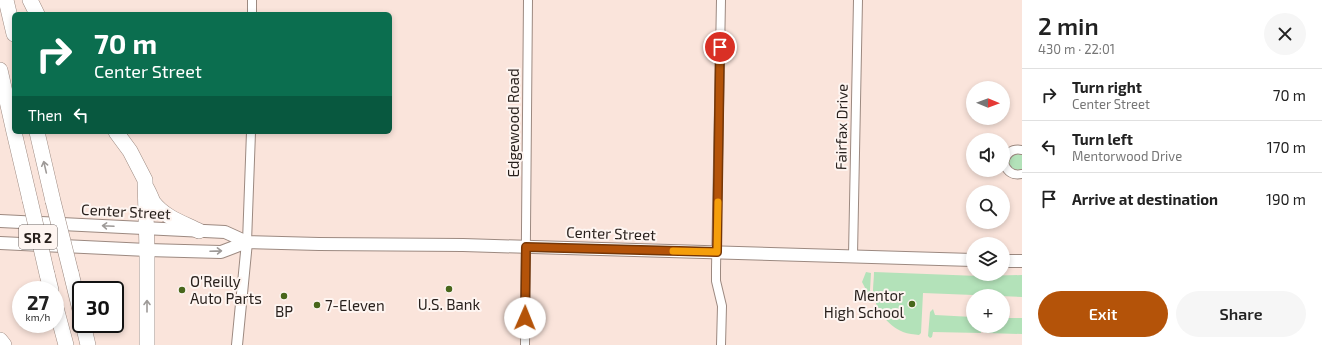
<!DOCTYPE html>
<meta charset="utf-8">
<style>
:root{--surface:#fff;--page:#f6f6f6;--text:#222;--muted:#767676;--line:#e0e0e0;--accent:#b45309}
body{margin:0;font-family:"Exo 2",sans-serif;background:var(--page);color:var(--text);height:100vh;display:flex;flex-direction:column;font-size:15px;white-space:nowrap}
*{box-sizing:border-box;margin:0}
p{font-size:13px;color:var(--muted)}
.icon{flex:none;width:22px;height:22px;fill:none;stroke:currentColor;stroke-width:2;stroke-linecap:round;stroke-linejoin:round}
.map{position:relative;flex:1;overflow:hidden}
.side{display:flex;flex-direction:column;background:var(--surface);width:300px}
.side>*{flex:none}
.banner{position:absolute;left:12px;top:12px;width:380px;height:122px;border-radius:6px;box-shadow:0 2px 6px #0003;background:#0b6e4f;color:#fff;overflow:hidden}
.needle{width:26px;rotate:91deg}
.controls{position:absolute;left:966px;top:81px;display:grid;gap:8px}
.controls a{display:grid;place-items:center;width:44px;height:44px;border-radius:50%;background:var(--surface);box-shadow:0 2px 6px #0003;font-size:20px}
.speed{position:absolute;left:12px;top:281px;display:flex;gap:8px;font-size:20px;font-weight:700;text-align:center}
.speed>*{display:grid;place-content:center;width:52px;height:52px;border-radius:50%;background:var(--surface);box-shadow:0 2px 6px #0003;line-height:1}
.speed small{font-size:10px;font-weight:400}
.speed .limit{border:2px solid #111;border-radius:6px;background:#fff;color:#111}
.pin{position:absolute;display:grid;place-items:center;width:34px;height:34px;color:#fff;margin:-17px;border:2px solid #fff;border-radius:50%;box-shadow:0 1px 4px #0007}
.me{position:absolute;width:44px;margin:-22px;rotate:1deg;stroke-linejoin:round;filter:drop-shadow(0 0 3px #0008)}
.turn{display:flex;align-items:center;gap:14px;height:84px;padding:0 16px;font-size:18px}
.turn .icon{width:52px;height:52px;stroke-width:2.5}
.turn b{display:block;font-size:28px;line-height:34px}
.then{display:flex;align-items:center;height:38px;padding:0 16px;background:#0003;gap:8px;font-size:15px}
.round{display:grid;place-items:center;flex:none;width:42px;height:42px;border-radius:21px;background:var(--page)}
.head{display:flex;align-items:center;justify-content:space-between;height:68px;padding:0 16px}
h1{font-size:24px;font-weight:600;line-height:30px}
.action{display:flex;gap:8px;margin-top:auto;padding:8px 16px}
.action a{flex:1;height:46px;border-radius:24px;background:var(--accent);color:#fff;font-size:16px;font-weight:600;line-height:46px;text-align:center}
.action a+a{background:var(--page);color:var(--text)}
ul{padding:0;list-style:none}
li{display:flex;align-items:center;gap:12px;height:52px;padding:0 16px;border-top:1px solid var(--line)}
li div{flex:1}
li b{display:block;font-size:15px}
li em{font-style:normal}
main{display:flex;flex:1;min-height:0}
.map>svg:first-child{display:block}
.green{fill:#b3e2b9}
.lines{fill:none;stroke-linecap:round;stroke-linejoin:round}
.minor-casing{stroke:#9c8980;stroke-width:10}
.tertiary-casing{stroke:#9c8980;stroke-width:12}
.secondary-casing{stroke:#9c8980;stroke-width:14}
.motorway-casing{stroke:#9c8980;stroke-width:16}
.minor{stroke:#fff;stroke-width:8}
.tertiary{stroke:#fff;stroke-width:10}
.secondary{stroke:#fff;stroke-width:12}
.motorway{stroke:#fff;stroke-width:15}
.motorway-bridge-casing{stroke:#9c8980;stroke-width:16;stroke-linecap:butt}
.motorway-bridge{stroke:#fff;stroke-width:15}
.oneway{stroke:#9e9a98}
.route-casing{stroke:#753606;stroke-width:10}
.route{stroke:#b45309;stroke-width:7}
.slow{stroke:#f59e0b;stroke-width:7}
.poi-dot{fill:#48661b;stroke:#fef5f1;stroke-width:1.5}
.labels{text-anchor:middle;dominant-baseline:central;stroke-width:4;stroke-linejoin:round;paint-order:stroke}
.shield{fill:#fef5f1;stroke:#685f5b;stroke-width:1}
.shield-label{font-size:14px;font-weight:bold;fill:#271f1b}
.street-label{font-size:15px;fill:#271f1b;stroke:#fef5f1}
.poi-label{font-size:15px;fill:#271f1b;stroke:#fef5f1;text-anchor:start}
</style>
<main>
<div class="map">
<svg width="1022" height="345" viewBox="0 0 1022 345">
<rect width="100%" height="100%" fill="#fae4db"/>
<!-- green -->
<path class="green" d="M 1022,153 L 1022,170 L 1020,171 L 1015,172 L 1006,164 L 1009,155 Z
M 866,272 L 871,273 L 870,290 L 873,303 L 862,282 Z
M 874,272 L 979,276 L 1022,275 L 1022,297 L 923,293 L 921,333 L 919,335 C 914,334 908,334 903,332 C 887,325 875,309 873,291 C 873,285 874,278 874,272 Z
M 933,309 L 935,315 L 973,317 L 973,326 L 982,326 L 981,333 L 933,332 L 932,337 L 930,338 L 928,336 L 930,312 Z
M 1003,318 L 1022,318 L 1022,334 L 986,333 L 985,332 L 985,326 L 1003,326 Z"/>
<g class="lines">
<!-- minor casing -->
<g class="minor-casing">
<path id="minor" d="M 252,14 L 252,0
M 1022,150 C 1012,148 1006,153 1004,163 C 1007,172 1013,176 1022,174
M 247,242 L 251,132
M 853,255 L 858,0
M 525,345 L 528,0
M 721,345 L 722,306 L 716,281 L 716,269 L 721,0"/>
</g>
<!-- tertiary casing -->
<g class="tertiary-casing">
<path id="tertiary" d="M 237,345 L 247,242"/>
</g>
<!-- secondary casing -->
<g class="secondary-casing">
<path id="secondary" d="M 0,221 L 225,232 L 247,242
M 0,243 L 147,250 L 221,252 L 247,242 L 319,244 L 463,245 L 973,260
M 1003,261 L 1022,261"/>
</g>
<!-- motorway casing -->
<g class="motorway-casing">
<path id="motorway" d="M 6,0 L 14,34
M 30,0 L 37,14
M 0,70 L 14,132
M 14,132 L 30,200
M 37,132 L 53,201
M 116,132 L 130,151 L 145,180 L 147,250 L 147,345
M 146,187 C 149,192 151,197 153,202 C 164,217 183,223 199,231
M 71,273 L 81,314
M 47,274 L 51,290
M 55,304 L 66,345
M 83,324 L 88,345
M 0,340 L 4,345"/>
</g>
<!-- minor -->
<use href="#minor" class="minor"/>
<!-- tertiary -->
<use href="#tertiary" class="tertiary"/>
<!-- secondary -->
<use href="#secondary" class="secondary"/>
<!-- motorway -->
<use href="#motorway" class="motorway"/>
<!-- motorway-bridge casing -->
<g class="motorway-bridge-casing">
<path id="motorway-bridge" d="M 30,200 L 47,274
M 53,201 L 71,273"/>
</g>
<!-- motorway-bridge -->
<use href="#motorway-bridge" class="motorway-bridge"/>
</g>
<!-- one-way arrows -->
<defs><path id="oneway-shaft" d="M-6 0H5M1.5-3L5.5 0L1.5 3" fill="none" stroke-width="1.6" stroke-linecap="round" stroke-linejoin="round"/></defs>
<g class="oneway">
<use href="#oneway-shaft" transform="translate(45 167) rotate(-103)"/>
<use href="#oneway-shaft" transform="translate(108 226) rotate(-177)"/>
<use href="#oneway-shaft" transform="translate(216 251) rotate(-2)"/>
<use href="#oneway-shaft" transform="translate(147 306) rotate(-90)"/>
</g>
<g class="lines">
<!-- route casing -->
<g class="route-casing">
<path id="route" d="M 525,318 L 526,247 L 717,252 L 720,47"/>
</g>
<!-- route -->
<use href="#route" class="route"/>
<!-- slow -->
<path class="slow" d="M 673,251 L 717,252 L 718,202"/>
</g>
<!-- markers -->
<g class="poi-dot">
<circle cx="449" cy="289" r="4"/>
<circle cx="182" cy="290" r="4"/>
<circle cx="284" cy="296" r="4"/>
<circle cx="912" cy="304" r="4"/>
<circle cx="317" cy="305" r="4"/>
</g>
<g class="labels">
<!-- shield labels -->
<rect class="shield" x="19" y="225" width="38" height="24" rx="3"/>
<g class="shield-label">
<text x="38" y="237">SR 2</text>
</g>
<!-- street labels -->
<g class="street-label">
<text transform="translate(513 123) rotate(-90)">Edgewood Road</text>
<text transform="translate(841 127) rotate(-89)">Fairfax Drive</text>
<text transform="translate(126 211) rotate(3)">Center Street</text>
<text transform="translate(611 233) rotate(2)">Center Street</text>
</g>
<!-- poi labels -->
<g class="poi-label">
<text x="190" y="281">O'Reilly<tspan x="190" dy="17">Auto Parts</tspan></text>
<text x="904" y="295" text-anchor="end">Mentor<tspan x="904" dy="17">High School</tspan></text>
<text x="449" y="304" text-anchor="middle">U.S. Bank</text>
<text x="325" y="305">7-Eleven</text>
<text x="284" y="311" text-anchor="middle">BP</text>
</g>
</g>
</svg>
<div class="controls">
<a><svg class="needle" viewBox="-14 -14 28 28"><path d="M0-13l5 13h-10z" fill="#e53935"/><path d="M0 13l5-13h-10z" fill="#767676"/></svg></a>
<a><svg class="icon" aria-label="sound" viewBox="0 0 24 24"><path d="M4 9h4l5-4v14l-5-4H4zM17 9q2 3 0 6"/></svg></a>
<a><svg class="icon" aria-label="search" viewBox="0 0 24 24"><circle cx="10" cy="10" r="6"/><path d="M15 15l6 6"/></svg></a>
<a><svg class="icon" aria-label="layers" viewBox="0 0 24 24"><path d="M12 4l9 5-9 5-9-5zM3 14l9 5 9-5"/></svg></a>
<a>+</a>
</div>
<div class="speed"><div>27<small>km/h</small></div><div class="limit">30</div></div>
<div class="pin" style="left:720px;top:47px;background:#d93025"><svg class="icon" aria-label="arrive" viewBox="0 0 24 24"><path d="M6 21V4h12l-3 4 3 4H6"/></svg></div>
<svg class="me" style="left:525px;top:318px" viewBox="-20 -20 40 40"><circle r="19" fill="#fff"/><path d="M0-13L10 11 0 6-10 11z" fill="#b45309"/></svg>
<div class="banner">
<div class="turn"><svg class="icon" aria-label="right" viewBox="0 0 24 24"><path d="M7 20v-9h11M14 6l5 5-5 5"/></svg><div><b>70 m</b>Center Street</div></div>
<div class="then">Then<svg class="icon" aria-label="left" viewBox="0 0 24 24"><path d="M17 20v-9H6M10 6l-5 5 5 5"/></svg></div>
</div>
</div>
<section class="side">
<div class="head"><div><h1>2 min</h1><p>430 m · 22:01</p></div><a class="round"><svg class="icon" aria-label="close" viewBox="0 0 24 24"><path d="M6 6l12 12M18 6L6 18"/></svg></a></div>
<ul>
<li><svg class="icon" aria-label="right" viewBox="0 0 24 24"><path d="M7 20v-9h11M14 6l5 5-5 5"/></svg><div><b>Turn right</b><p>Center Street</p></div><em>70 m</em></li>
<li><svg class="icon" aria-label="left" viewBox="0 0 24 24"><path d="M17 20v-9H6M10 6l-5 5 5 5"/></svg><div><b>Turn left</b><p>Mentorwood Drive</p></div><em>170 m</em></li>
<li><svg class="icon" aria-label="arrive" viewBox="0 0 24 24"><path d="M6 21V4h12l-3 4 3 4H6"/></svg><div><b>Arrive at destination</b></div><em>190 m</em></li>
</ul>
<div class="action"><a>Exit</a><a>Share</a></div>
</section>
</main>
